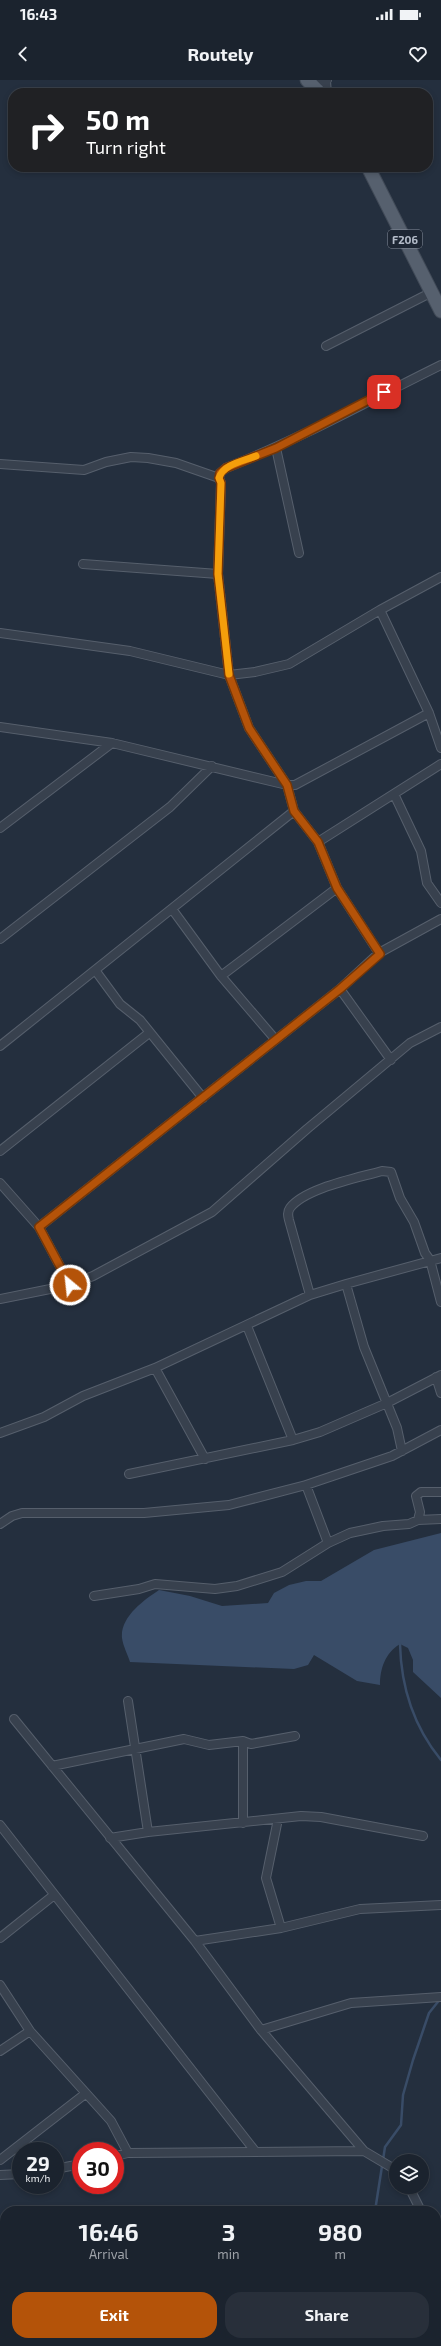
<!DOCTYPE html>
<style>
:root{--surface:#1b232e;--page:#282f3a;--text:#f1f3f6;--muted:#a0a4aa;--line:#39404a;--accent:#b45309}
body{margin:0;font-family:"Exo 2",sans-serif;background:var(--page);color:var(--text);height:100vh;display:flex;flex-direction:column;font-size:15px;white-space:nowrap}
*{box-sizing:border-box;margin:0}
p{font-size:13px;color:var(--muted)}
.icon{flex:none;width:22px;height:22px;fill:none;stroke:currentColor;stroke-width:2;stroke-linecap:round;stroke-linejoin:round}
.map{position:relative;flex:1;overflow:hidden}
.side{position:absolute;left:0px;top:2126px;width:441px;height:140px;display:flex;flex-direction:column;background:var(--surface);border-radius:16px 16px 0 0;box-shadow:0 2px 6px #0003,0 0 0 1px var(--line)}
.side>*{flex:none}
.top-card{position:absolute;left:8px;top:8px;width:425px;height:84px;border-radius:16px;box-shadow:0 2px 6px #0003,0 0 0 1px var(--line);background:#202124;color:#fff;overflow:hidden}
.controls{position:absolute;left:389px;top:2074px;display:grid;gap:8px}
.controls a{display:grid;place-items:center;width:40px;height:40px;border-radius:50%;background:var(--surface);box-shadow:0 2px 6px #0003,0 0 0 1px var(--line);font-size:20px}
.speed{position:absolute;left:12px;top:2062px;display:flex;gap:8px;font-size:20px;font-weight:700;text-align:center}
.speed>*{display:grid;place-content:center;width:52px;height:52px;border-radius:50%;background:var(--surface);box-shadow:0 2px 6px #0003,0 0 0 1px var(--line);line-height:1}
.speed small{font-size:10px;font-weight:400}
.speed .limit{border:6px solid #d22;background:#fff;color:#111}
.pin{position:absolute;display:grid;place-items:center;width:34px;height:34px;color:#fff;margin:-17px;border-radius:8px;box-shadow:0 2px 6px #0006}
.me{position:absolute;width:44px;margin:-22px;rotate:332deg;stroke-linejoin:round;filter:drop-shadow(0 0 3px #0008)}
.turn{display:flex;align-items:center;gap:14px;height:84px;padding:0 12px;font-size:18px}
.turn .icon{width:52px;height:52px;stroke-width:2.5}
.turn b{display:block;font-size:28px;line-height:34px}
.eta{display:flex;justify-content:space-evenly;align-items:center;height:68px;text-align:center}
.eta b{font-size:24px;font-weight:700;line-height:28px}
.cta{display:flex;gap:8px;margin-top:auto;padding:8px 12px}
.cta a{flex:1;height:46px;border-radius:16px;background:var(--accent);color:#fff;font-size:16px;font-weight:700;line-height:46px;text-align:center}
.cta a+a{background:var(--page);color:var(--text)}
.status{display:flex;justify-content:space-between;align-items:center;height:28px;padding:0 20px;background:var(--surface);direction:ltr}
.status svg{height:11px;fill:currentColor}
header{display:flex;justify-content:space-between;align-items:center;height:52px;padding:0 12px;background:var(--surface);font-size:18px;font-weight:700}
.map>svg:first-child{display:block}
.water{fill:#394c67}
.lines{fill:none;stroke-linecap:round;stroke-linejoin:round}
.stream{stroke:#394c67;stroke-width:2.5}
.minor-casing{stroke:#565f6c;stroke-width:10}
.primary-casing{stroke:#414a57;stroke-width:15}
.minor{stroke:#38414e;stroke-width:8}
.primary{stroke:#56606e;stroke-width:13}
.route-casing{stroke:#753606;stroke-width:10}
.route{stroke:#b45309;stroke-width:7}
.slow{stroke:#f59e0b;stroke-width:7}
.labels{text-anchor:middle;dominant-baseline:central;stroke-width:4;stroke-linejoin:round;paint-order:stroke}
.shield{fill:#1d2633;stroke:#878f9c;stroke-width:1}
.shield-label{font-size:11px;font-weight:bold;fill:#b4bcc9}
</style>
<div class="status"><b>16:43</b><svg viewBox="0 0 49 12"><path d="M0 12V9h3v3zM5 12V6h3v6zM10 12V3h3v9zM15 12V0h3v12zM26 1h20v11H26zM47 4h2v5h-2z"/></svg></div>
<header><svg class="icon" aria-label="back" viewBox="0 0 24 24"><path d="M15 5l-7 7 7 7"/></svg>Routely<svg class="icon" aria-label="heart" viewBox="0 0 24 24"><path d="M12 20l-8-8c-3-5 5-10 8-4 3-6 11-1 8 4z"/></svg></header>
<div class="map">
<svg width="441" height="2266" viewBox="0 0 441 2266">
<rect width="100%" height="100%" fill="#242f3e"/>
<!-- water -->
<path class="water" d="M 441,1453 L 441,1618 L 413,1592 L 413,1580 L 408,1568 L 400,1564 C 385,1573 380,1589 380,1605 L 357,1601 L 314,1575 L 308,1585 L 294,1589 L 130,1582 C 128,1575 123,1566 122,1558 C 120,1537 144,1520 159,1510 L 190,1516 L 222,1526 L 268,1523 L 274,1513 L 289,1505 L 306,1501 L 321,1501 L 374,1470 Z"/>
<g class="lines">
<!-- stream -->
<path class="stream" d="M 400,1564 C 401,1606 414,1647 441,1680
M 375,2131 L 385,2067 L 401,2045 L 403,2015 L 413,1980 L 429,1933 L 441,1918
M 348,2266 L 353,2261"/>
<!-- minor casing -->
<g class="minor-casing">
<path id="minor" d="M 326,1 L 327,13
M 310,2 L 327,0
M 326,266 L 432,212
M 276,368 L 299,473
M 0,384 L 84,390 L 106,382 L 131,377 L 148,378 L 176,383 L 219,398
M 83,484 L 218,494
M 380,530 L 429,633 L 441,668
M 0,553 L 130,571 L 229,595 L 255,592 L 289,584 L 380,530 L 441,497
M 0,647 L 112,663 L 287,705 L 295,705 L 429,633
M 394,714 L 421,771 L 427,803 L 441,823
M 0,748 L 112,663
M 318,762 L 441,684
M 172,829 L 221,896 L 275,959
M 0,859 L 170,727 L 212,686
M 379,873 L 337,808 L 318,762 L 294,731 L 287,705 L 249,648 L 229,595 L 218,494 L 221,403 L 219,398 L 220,393 L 226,388 C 300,359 370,320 441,285
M 95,890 L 120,924 L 140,940 L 203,1018
M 221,896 L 337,808
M 340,909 L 391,980
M 0,966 L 294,731
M 0,1071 L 149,953
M 0,1103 L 39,1147 L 70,1205
M 39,1147 L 340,909 L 379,873 L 441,839
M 346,1204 L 364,1267 L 397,1348 L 402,1371
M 310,1215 L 289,1140 C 288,1136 287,1132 290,1128 C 305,1108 358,1098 382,1091 L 391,1092 L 400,1118 L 414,1142 L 425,1173 L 430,1180 L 441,1222
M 0,1219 L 70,1205 L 93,1196 L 212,1132 L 307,1049 L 410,963 L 441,947
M 247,1246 L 293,1360
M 155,1288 L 205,1379
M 436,1297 L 441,1313
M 0,1353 L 44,1337 L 83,1316 L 155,1288 L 310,1215 L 346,1204 L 441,1178
M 129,1394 L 293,1360 L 320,1352 L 387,1323 L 441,1295
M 306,1405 L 328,1463
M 418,1440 L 420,1432 L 416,1416 L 421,1412 L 441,1412
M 0,1444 L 12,1436 L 22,1433 L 144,1433 L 229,1425 L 306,1405 L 392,1376 L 441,1350
M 94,1516 L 139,1509 L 155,1504 L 215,1509 L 237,1506 L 282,1492 L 328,1463 L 350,1453 L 383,1446 L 409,1444 L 418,1440 L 441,1439
M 128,1621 L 148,1752
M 14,1639 L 195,1861 L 261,1950 L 364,2071 L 396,2090
M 52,1686 L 184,1659 L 209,1665 L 243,1661 L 251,1664 L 295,1656
M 278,1739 L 266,1798 L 281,1848
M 243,1743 L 243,1661
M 0,1745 L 255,2071
M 110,1758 L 148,1752 L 301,1736 L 321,1737 L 423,1756
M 0,1858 L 54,1815
M 195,1861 L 281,1848 L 360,1829 L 441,1825
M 0,1905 L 30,1951 L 111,2041 L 128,2073
M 261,1950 L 351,1923 L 441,1917
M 0,1971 L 30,1951
M 115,2076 L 128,2073 L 364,2071
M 0,2080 L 85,2014
M 55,2089 L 81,2084
M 0,2095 L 21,2094
M 409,2107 L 421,2131
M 436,2159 L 441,2164
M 0,2178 L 5,2178
M 436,2202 L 441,2200
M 0,2265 L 27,2266
M 117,2266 L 185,2261"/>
</g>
<!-- primary casing -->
<g class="primary-casing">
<path id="primary" d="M 307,0 L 320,13
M 368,87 L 441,231"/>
</g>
<!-- minor -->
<use href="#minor" class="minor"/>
<!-- primary -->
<use href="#primary" class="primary"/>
</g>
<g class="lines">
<!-- route casing -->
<g class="route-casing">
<path id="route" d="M 70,1205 L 39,1147 L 340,909 L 380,874 L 337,808 L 318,762 L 294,731 L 287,705 L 249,648 L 229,595 L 218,494 L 221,403 L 219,398 L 220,393 L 226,388 L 276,368 L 384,312"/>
</g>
<!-- route -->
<use href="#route" class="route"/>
<!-- slow -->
<path class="slow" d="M 229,594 L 218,494 L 221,403 L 219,398 C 223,384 244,381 256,376"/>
</g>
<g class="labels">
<!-- shield labels -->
<rect class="shield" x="388" y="150" width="34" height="18" rx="3"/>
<g class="shield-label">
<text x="405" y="159">F206</text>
</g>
</g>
</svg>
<div class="controls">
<a><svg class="icon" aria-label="layers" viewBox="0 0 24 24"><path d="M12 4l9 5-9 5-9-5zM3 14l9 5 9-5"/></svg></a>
</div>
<div class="speed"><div>29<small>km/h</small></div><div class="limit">30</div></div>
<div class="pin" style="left:384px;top:312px;background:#d93025"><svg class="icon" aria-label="arrive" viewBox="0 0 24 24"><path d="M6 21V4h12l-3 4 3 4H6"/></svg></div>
<svg class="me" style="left:70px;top:1205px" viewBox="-20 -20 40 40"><circle r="17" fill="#b45309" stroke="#fff" stroke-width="3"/><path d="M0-11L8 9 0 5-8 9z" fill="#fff"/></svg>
<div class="top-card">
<div class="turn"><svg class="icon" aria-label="right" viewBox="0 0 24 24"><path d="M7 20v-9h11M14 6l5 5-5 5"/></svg><div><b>50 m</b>Turn right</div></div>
</div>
<section class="side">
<div class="eta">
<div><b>16:46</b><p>Arrival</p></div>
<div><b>3</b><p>min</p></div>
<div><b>980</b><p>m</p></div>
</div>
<div class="cta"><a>Exit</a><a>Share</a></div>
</section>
</div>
